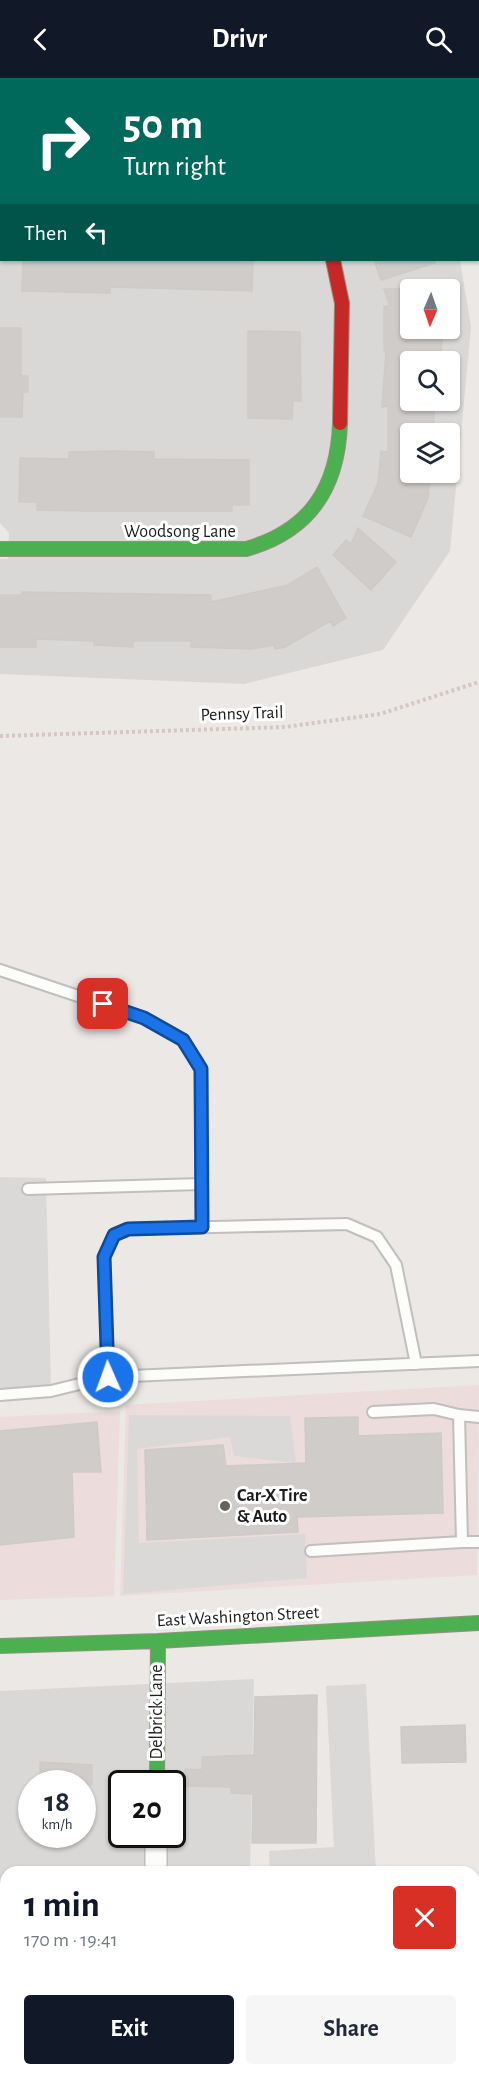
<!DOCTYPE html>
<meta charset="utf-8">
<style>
:root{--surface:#fff;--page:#f6f6f7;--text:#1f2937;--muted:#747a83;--accent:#111827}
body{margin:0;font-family:"Alegreya Sans",sans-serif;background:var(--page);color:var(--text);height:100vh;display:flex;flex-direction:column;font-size:22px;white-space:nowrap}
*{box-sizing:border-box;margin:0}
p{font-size:20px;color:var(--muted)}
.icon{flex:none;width:33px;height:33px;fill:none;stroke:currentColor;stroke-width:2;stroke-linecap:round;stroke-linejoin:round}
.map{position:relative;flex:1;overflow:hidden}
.side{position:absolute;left:0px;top:1788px;width:480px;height:210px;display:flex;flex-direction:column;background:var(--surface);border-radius:18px 18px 0 0;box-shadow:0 2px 4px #0004}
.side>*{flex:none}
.top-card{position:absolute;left:0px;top:0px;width:480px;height:183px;box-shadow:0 2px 4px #0004;background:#00695c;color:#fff;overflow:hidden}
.needle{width:39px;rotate:182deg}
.tools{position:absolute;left:400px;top:201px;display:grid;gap:12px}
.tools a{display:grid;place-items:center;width:60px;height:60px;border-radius:6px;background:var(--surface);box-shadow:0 2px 4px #0004;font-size:30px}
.speed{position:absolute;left:18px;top:1692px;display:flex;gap:12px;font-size:30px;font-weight:700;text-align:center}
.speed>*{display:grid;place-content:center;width:78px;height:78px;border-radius:50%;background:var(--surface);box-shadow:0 2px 4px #0004;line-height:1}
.speed small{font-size:15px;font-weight:400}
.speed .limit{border:3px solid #111;border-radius:9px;background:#fff;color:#111}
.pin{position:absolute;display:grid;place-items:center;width:51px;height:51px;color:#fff;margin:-26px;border-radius:12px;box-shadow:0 3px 9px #0006}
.me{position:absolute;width:66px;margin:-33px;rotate:358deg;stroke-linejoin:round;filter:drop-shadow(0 0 4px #0008)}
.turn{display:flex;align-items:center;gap:21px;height:126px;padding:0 24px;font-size:27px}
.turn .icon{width:78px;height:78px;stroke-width:2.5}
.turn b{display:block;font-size:42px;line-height:51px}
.then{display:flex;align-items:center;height:57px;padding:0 24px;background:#0003;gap:12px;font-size:22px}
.round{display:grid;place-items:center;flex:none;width:63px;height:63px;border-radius:6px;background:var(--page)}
.headline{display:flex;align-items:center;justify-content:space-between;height:102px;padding:0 24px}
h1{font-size:36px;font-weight:700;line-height:45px;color:var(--accent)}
.button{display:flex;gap:12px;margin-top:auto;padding:12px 24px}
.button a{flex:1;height:69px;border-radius:6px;background:var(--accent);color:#fff;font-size:24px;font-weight:700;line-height:69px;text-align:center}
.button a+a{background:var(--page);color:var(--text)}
header{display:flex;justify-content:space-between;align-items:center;height:78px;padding:0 24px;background:var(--accent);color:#fff;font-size:27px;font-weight:700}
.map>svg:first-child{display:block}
.residential{fill:#dad8d6;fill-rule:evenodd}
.commercial{fill:#ecdcdc}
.parking{fill:#dbd9d8}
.building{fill:#d0ccca;stroke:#cecac7;stroke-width:1.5}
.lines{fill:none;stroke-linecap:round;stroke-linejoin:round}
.lane-casing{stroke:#c0bfbd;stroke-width:14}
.street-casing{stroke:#c0bfbd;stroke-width:24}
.fast-casing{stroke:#93927f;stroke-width:16}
.jam-casing{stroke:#93927f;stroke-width:16}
.path{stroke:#d4c7c6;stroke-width:4;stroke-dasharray:3 3;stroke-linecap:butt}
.lane{stroke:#fcfcfb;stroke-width:10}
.street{stroke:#fcfcfb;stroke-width:21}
.fast{stroke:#4caf50;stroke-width:14}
.jam{stroke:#c62828;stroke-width:14}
.route-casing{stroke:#114b97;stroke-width:15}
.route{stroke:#1a73e8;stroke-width:10}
.poi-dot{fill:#646362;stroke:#fff;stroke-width:2}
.labels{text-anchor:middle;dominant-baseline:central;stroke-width:6;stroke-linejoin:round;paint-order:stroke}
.street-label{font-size:18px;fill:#1c1c1c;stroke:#fff}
.poi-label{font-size:18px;font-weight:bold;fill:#1c1c1c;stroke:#fff;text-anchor:start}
</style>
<header><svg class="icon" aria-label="back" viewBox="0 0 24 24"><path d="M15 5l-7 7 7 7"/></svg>Drivr<svg class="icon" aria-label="search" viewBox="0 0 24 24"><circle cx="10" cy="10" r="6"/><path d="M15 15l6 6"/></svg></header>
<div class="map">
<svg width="479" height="1998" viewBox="0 0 479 1998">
<rect width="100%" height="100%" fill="#ebe8e5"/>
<!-- residential -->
<path class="residential" d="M 0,0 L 302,1 L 2,2 L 2,182 L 460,182 L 471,249 L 450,473 L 383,572 L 244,606 L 0,596 L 0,481 L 8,481 L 9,455 L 0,445 ZM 411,212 L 450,212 L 450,250 L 411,250 ZM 411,284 L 450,284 L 450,322 L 411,322 ZM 411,356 L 450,356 L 450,394 L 411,394 Z
M 254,1601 L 250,1794 L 6,1794 L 6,1992 L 474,1992 L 474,1817 L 479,1817 L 479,1998 L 0,1998 L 0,1613 ZM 32,1706 L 82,1706 L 82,1756 L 32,1756 ZM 122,1706 L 172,1706 L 172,1756 L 122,1756 Z"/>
<!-- commercial -->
<path class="commercial" d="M 479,1307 L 477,1497 L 120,1518 L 126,1327 Z
M 120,1333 L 114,1518 L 0,1522 L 0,1339 Z"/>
<!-- parking -->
<path class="parking" d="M 0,1099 L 46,1100 L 51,1313 L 0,1317 Z
M 129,1337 L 290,1338 L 296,1385 L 234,1378 L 230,1359 L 137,1371 L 139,1465 L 305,1456 L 307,1500 L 123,1516 Z
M 366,1606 L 376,1794 L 270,1794 L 269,1773 L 334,1769 L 326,1608 Z"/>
<!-- building -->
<path class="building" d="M 23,182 L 253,182 L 252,213 L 110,209 L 110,215 L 22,213 Z
M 374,182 L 434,182 L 435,185 L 381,202 Z
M 384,211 L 411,211 L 411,259 L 442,260 L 441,277 L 437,277 L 437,284 L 411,284 L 411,322 L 434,322 L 434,348 L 411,347 L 411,394 L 430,394 L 428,420 L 411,459 L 363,438 L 378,405 L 381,373 L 388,374 L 388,328 L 382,329 L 386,273 L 384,273 L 384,228 L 390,228 Z
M 0,250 L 21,250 L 21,298 L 28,298 L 28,314 L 23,314 L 22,339 L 0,339 Z
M 248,253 L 300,254 L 301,323 L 293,323 L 292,341 L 248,340 Z
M 115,373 L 154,374 L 154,381 L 249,382 L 249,427 L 232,427 L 232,433 L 86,433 L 37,432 L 37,424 L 19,424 L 20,380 L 69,381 L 69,374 Z
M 358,450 L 396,484 L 371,512 L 333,477 L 346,462 L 351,466 Z
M 317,489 L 346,540 L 333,548 L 330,543 L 285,569 L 275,571 L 274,567 L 251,571 L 191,569 L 191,563 L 133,563 L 133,569 L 94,567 L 94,563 L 36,561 L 36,569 L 0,569 L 0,517 L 22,517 L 22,514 L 211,517 L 211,524 L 288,507 Z
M 358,1339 L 358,1358 L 441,1355 L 443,1435 L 297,1439 L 298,1454 L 147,1462 L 145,1372 L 223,1367 L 226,1388 L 306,1385 L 305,1340 Z
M 97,1344 L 101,1394 L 72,1394 L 74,1459 L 0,1467 L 0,1353 Z
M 317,1617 L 316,1765 L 252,1765 L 253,1716 L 231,1715 L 231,1709 L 185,1708 L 185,1691 L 202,1692 L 202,1679 L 254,1677 L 255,1619 Z
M 465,1647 L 466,1684 L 402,1685 L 401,1649 Z
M 40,1684 L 92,1687 L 92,1706 L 40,1706 Z"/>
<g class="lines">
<!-- lane casing -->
<g class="lane-casing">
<path id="lane" d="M 0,892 L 144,940 L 183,962 L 201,991 L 202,1149
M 28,1111 L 202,1106
M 108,1299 L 104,1179 L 114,1157 L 128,1151 L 347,1146 L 377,1159 L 396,1187 L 416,1286
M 0,1317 L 51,1313 L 108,1299 L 479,1283
M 373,1334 L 434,1331 L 459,1337
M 479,1339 L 459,1337 L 462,1464 L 479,1464
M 311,1473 L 462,1464"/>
</g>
<!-- street casing -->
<g class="street-casing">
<path id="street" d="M 0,114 L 2,113
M 156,1794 L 156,1756
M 154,1998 L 154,1992"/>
</g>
<!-- fast casing -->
<g class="fast-casing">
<path id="fast" d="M 0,471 L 246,471 C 310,453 338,410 340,345
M 0,1568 L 158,1563 L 479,1545
M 157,1706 L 158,1563"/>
</g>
<!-- jam casing -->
<g class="jam-casing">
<path id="jam" d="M 333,182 L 342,225 L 340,345"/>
</g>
<!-- path -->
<path class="path" d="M 0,658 L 285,649 L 380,636 L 479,604"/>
<!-- lane -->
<use href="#lane" class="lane"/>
<!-- street -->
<use href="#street" class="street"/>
<!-- fast -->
<use href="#fast" class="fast"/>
<!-- jam -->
<use href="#jam" class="jam"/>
</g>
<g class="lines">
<!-- route casing -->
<g class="route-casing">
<path id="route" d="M 103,926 L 144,940 L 183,962 L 201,991 L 202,1149 L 128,1151 L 114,1157 L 104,1179 L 108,1299"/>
</g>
<!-- route -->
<use href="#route" class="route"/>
</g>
<!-- markers -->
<circle class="poi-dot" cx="225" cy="1428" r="6"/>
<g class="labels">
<!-- street labels -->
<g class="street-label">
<text x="180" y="454">Woodsong Lane</text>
<text transform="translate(242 636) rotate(-2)">Pennsy Trail</text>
<text transform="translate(238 1539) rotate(-3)">East Washington Street</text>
<text transform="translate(157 1634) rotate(-90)">Delbrick Lane</text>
</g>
<!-- poi labels -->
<g class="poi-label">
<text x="237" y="1418">Car-X Tire<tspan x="237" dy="21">&amp; Auto</tspan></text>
</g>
</g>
</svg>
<div class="tools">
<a><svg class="needle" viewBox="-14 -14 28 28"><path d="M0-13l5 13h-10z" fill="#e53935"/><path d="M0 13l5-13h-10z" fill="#747a83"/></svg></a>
<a><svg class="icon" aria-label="search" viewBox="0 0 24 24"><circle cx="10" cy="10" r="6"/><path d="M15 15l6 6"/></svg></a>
<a><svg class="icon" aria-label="layers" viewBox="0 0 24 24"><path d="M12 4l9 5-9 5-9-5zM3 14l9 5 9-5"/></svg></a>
</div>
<div class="speed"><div>18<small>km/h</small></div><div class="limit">20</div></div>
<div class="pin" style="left:103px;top:926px;background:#d93025"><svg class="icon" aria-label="arrive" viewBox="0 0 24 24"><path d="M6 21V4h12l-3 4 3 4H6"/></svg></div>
<svg class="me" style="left:108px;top:1299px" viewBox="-20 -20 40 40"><circle r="17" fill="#1a73e8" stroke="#fff" stroke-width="3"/><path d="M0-11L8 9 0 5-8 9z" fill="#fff"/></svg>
<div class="top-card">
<div class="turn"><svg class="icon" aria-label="right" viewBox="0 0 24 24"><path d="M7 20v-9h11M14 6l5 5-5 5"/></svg><div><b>50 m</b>Turn right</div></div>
<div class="then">Then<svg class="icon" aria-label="left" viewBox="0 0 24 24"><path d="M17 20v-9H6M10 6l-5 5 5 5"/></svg></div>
</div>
<section class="side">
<div class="headline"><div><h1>1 min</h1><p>170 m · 19:41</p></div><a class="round" style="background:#d93025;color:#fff"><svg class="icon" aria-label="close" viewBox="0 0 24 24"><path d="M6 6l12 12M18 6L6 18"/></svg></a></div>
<div class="button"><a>Exit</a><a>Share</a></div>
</section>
</div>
